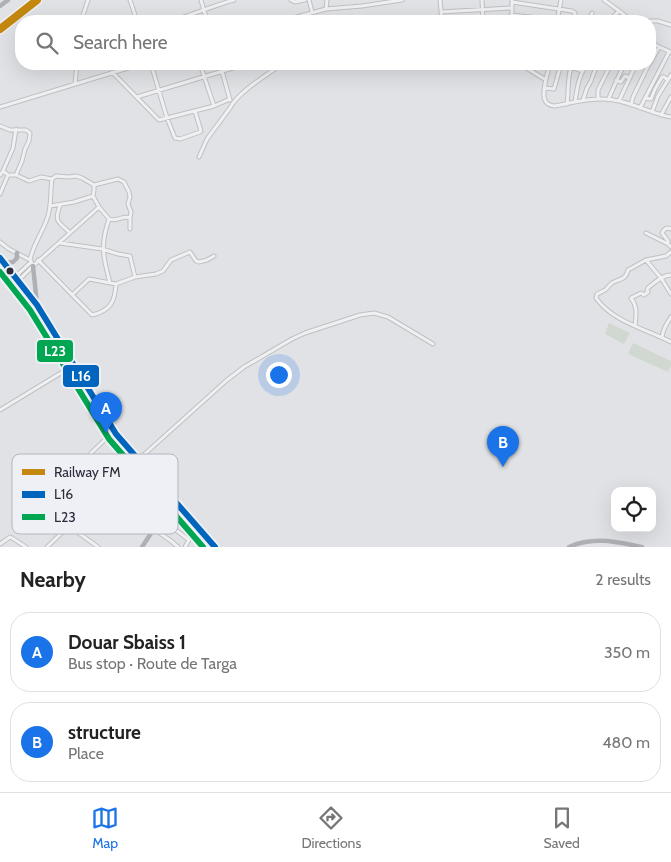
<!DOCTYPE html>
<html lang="en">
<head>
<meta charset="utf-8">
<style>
	:root { --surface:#fff; --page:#f6f6f6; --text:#222; --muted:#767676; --line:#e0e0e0; --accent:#1a73e8 }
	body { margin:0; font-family:Cabin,sans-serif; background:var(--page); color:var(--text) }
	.controls { position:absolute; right:15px; bottom:15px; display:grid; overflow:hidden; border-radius:10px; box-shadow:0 5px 20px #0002 }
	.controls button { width:45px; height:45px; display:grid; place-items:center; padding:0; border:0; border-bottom:1px solid var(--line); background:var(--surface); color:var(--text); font:25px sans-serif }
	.you { position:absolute; left:278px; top:374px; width:18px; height:18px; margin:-12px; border:4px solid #fff; border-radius:50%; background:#1a73e8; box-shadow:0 0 0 8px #1a73e833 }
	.badge { display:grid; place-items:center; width:32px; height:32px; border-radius:50%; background:var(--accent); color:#fff; font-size:16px; font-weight:700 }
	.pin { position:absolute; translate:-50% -41px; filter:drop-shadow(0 1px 2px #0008) }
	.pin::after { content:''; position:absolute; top:26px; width:18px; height:15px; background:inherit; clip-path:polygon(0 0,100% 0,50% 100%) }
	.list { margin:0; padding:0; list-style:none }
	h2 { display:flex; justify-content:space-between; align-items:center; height:65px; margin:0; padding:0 20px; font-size:21px }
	h2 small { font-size:16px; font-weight:400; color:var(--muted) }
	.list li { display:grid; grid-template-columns:32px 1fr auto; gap:15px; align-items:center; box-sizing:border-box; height:80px; margin:0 10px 10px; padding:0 10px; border:1px solid var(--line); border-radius:20px }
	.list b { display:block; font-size:19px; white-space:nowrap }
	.list p { margin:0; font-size:16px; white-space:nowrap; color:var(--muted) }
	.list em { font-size:16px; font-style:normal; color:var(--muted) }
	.icon { flex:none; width:28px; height:28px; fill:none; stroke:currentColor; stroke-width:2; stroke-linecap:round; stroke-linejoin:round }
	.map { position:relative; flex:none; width:671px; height:547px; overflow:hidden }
	.search { position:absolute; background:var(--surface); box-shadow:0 5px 20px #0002; left:15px; right:15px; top:15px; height:55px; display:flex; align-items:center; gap:12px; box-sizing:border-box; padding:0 18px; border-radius:20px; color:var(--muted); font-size:19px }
	.sheet { height:245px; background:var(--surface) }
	nav { display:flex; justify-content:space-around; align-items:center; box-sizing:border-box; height:70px; border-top:1px solid var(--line); background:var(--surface); font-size:14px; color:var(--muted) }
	nav a { display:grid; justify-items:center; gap:2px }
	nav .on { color:var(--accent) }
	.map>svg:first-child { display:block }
	.green { fill:#d0d8d1 }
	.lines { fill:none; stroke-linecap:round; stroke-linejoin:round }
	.street-casing { stroke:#bfc0c3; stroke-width:5 }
	.street { stroke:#f0f0f2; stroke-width:3 }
	.secondary { stroke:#aeb0b5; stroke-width:4.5 }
	.bus-1-casing { stroke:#eef0f5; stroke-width:10 }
	.bus-2-casing { stroke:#eef0f5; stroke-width:10 }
	.bus-1 { stroke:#0065bd; stroke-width:6 }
	.bus-2 { stroke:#00a651; stroke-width:6 }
	.rail-1-casing { stroke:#eef0f5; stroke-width:11 }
	.rail-1 { stroke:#c4880f; stroke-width:8 }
	.bus-dot { fill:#2a2e3c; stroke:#eef0f5; stroke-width:2 }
	.key { fill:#eef0f5; stroke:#b3b6be; stroke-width:1 }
	.key-label { font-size:14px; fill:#2a2e3c }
	.line-badge { stroke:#eef0f5; stroke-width:2 }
	.badge-label { font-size:14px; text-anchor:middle; font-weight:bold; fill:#fff }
</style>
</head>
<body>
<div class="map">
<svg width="671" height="547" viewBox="0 0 671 547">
	<rect width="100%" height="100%" fill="#e1e2e5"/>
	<!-- green -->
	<path class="green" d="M609,323L630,333L624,344L605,334Z
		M633,343L671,361V366L668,372L628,354Z"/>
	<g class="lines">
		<defs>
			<path id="street" d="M130,0L137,21
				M201,0L207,21
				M291,0L295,2L305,0
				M309,0L312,12
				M440,0L442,21
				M482,0L483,21
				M604,0L622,13L631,21
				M512,1V21
				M512,2L572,11L575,13L574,21
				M326,9L327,0
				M441,12L511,8
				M511,15L557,20
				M81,21L88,0
				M171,21C192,15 212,6 234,0
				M282,21L326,9L362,6L402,0
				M557,21L561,0
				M589,21L592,13
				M609,21L619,11
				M650,21H658L671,25
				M650,41L659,47L671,52
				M650,63L659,47
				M151,64L167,118L175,138L180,139L200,132L201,131L195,111
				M200,64L214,106
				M220,64L230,100
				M520,64L546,80
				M550,64C548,72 540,95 546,102C548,105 550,105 554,106C576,102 597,96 619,101C637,105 653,114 671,117
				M555,64L571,67L582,71
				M112,72L159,120L214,106L230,99
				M616,80L621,82L625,76L630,78
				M75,84L77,64
				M545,88L554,89L561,64
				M137,97L246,64
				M645,98L651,99L655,89L662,77H664L668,80
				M598,99V90L611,64
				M583,100L587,88L591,81L597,64
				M608,100L624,64
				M619,101L636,64
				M575,102C577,88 579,75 587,64
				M567,104C569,89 567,77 572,64
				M631,105L633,97L649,64
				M0,107L141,64
				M640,108L669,52
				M652,112L658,96L671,75
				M661,115L671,97
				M0,126L10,130H26L30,133L29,141L25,149L22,161L16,175
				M199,157L207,139L230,108C237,93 268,74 282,64
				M3,171L13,148L16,129
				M0,175L3,171L8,175L0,194
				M8,175H16L29,181L41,177L52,179C50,192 52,206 47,219C42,233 33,245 30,260
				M94,185L118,179L124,182L129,192L130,197L128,204L131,212L130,218
				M93,196L99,207L109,219C100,245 103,257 110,283
				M60,205C54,223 58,221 70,233
				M50,206L74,202L93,196L94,190V185L82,178L76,176L69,177L56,176L52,179
				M109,219C112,220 115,220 118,219C123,218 125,216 130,218V229
				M646,233L668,244L671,247
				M0,242L9,249L30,260L31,261L33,266L99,207
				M60,243L102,249L118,254L130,256L135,277
				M668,244V241L662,233C664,229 667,227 671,229
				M671,252L666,256L646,260L628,270C626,280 619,279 612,283C609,285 608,288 605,290C603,291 600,293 597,294L596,298C613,322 646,329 671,342
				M38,260L92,315C110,311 115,302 116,284
				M646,260L661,278L671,294
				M15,277L31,262
				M18,281L33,266
				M72,295L89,279L116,284L135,277L156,274L163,271L171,260L190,252L196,261L199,262L207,260L214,256
				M635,326C636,315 638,307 631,298L641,293L644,295L648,292L647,290L648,288C654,283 662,275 671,275
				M662,337C663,329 666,324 671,317
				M0,410L74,365
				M15,494L33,511L39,515L43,514L91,453L114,431
				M154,529L171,541L178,547
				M162,534L167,527L173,530H176L189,540L185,547
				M0,544L10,537L12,538L26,547
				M47,547L69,526
				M98,547L69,526L138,460L227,380L244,367L292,339L305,333L360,315L374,313L388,317L433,344"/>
		</defs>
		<!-- street casing -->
		<use href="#street" class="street-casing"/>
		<!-- street -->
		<use href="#street" class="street"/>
		<!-- secondary -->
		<path class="secondary" d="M0,6L8,0
			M0,258L37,305L116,434L215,547
			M4,263L13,262L17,258V253
			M33,266L37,304
			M142,547L173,500
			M569,547C594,536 617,542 642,547"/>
		<defs>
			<path id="bus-1" d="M0,258L37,305L116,434L215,547"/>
			<path id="bus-2" d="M0,272L30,310L109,439L203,547"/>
		</defs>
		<!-- bus-1 casing -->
		<use href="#bus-1" class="bus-1-casing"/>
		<!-- bus-2 casing -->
		<use href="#bus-2" class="bus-2-casing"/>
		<!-- bus-1 -->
		<use href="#bus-1" class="bus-1"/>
		<!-- bus-2 -->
		<use href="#bus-2" class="bus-2"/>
		<defs>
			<path id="rail-1" d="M0,29L37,0"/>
		</defs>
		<!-- rail-1 casing -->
		<use href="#rail-1" class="rail-1-casing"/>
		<!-- rail-1 -->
		<use href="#rail-1" class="rail-1"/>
	</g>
	<!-- markers -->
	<circle class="bus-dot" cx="10" cy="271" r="4.5"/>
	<!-- legend -->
	<rect x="12" y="454" width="166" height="80" rx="8" class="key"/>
	<rect x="22" y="469" width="23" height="6" fill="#c4880f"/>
	<rect x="22" y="491" width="23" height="7" fill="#0065bd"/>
	<rect x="22" y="514" width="23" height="6" fill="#00a651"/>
	<g class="key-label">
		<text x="54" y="477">Railway FM</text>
		<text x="54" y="499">L16</text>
		<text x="54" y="522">L23</text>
	</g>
	<g class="line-badge">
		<rect x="36" y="339" width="38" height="24" rx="5" fill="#00a651"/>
		<rect x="62" y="364" width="38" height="24" rx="5" fill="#0065bd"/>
	</g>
	<g class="badge-label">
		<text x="55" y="356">L23</text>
		<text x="81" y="381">L16</text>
	</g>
</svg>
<div class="controls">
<button><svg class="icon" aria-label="locate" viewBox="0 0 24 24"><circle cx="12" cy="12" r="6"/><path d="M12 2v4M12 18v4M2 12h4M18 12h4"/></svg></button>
</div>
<div class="you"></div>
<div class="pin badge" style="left:106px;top:433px">A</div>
<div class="pin badge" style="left:503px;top:467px">B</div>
<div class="search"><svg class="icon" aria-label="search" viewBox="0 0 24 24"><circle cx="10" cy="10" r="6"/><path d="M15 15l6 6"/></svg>Search here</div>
</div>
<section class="sheet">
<h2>Nearby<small>2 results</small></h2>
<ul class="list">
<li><span class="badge">A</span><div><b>Douar Sbaiss 1</b><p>Bus stop · Route de Targa</p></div><em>350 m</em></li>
<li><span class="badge">B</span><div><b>structure</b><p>Place</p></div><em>480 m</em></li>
</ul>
</section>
<nav>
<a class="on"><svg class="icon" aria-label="map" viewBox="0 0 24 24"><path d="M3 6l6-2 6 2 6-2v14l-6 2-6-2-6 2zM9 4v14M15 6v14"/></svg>Map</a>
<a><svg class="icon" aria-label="directions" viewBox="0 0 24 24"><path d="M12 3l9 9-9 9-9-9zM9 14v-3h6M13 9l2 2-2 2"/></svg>Directions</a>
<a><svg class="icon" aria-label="saved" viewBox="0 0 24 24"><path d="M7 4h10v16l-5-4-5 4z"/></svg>Saved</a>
</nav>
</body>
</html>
